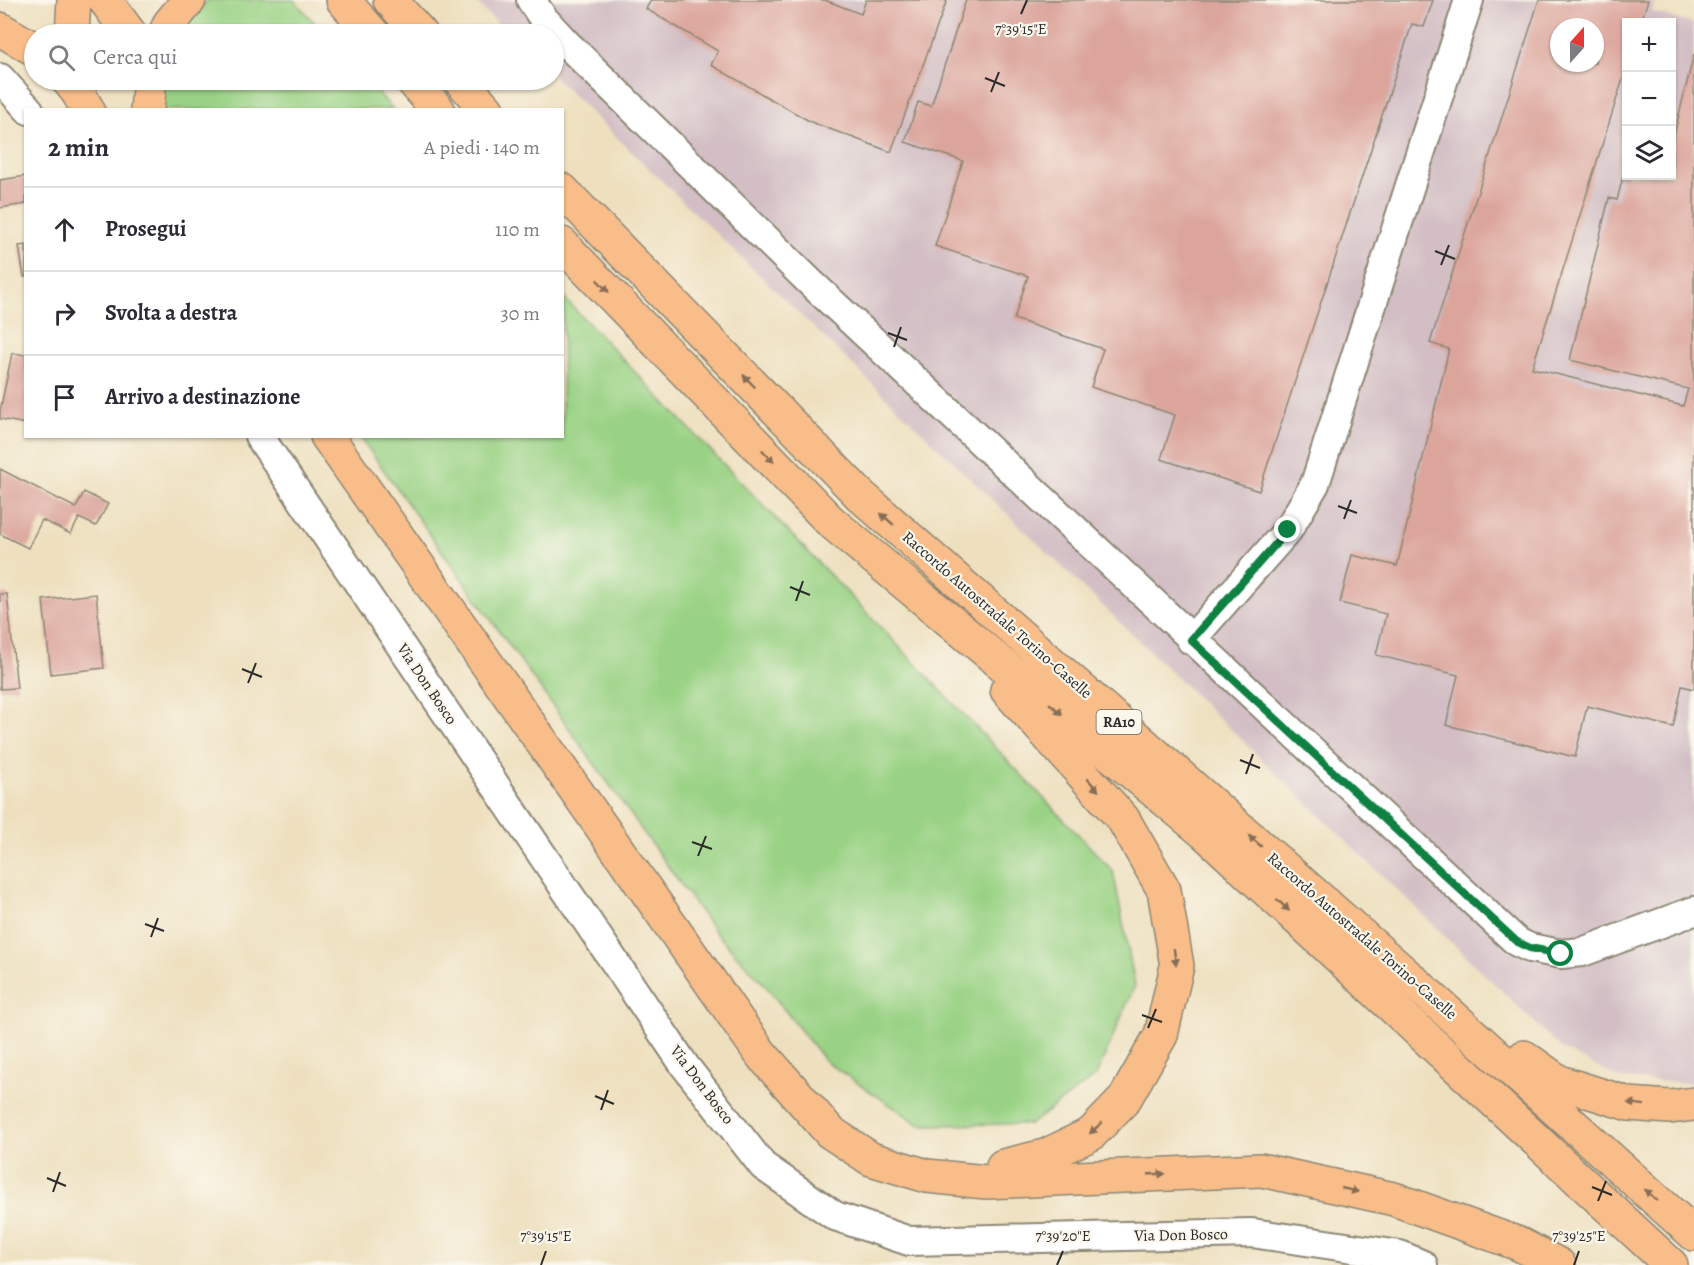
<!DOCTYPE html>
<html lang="it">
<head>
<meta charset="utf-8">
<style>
	:root { --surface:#fff; --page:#f7f7f7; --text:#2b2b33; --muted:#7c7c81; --line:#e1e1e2 }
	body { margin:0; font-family:Alegreya,serif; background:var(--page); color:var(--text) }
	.controls { position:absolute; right:18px; top:18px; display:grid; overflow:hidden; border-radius:0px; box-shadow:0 2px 4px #0004 }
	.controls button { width:54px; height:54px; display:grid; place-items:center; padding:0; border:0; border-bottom:2px solid var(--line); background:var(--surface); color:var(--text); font:30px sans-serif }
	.compass { position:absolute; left:1550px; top:18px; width:54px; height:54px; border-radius:50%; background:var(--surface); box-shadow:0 2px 4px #0004; rotate:21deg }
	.stop { position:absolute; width:18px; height:18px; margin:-14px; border:4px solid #0b8043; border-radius:50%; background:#fff }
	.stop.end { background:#0b8043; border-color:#fff; box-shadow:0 2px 6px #0008 }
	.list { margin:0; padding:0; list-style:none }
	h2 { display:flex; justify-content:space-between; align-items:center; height:78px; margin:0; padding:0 24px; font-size:26px }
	h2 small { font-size:20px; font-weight:400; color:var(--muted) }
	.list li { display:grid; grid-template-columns:39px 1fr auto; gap:18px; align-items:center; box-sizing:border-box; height:84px; padding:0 24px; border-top:2px solid var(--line) }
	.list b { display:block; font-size:22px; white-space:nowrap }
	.list em { font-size:20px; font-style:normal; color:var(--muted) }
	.icon { flex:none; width:33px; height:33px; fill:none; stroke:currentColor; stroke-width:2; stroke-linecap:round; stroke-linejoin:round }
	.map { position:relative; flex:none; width:1694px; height:1265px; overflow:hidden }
	.search { position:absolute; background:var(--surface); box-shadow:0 2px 4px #0004; left:24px; top:24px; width:540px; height:66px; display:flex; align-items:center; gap:15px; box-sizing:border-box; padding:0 21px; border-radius:33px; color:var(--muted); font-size:22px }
	.panel { position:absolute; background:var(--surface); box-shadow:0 2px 4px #0004; left:24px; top:108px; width:540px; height:330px; border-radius:0px }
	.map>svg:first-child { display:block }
	.industrial { fill:#d2bec4; fill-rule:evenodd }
	.green { fill:#99d284; stroke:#627e58; stroke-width:1.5 }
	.building { fill:#dba59c; fill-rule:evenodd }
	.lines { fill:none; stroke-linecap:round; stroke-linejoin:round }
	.street-casing { stroke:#8c8675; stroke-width:32 }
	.highway-casing { stroke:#8c8675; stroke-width:36 }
	.street { stroke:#fff; stroke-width:28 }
	.highway { stroke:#f8bd89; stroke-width:33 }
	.oneway { fill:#876d55 }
	.route { stroke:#0b8043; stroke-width:8 }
	.ticks { fill:none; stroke:#2b2b2b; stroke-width:2 }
	.labels { text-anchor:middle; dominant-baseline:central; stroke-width:4.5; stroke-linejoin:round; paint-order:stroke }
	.shield { fill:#fbf7ec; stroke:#696865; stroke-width:1.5 }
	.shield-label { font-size:15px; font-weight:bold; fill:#2b2b2b }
	.street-label { font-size:16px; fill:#2b2b2b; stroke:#fbf7ec }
	.ticks-label { font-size:15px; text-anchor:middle; fill:#2b2b2b; stroke:#fbf7ec; stroke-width:4.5; stroke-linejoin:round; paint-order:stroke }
</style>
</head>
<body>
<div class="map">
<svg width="1694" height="1265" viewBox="0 0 1694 1265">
	<rect width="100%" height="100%" fill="#fbf7ec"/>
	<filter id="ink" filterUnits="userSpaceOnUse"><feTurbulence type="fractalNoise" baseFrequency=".0167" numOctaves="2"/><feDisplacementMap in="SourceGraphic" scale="12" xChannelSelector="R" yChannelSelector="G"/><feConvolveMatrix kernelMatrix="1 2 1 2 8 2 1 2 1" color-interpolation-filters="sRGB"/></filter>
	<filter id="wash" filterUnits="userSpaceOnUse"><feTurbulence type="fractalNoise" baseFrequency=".008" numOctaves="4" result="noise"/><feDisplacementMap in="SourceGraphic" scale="24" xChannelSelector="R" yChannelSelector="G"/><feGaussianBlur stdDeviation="1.35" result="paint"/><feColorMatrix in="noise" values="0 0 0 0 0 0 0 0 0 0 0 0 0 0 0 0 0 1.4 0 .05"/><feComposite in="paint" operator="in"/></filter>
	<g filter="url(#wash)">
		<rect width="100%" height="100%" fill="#eee0bf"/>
		<!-- industrial -->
		<path class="industrial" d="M473,0H1655L1652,12L1694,24V1083L1621,1079L1562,1049L554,77V34H509ZM1626,22H1672V176H1626ZM1559,27H1595V63H1559Z"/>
		<!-- green -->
		<path class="green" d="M208,0H294L325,34H178L185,23Z
			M160,80H366L393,109L159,110Z
			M563,297L887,634L1113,871L1135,985L1096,1076L1030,1124L920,1125L825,1061L764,984L715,932L360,437L562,436Z"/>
		<g id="blocks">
			<!-- building -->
			<path class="building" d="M651,0H825L861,14L866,0H947L891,152L811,122L711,65L718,51L646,9Z
				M966,0H1433L1424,27L1412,24L1259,491L1161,459L1175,415L1091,387L1103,349L1014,319L1028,276L935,246L963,161L905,142L918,102L931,106Z
				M1539,0H1648L1641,22H1626V69L1532,368L1683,406L1688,389L1570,360L1609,198L1617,200L1626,165V176H1672V143L1694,54V689L1682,686L1673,727L1587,706L1575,757L1446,725L1458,675L1376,655L1386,614L1340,603L1352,555L1397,566L1449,349L1430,343ZM1559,27H1595V63H1559Z
				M26,176V204L0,208V180Z
				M26,245V277H24L19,246Z
				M12,353L26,355V424L0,419V411Z
				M0,469L76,508L84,492L108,504L96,526L79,518L71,534L42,520L28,548L0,534Z
				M0,594H7L17,688L0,689Z
				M96,594L104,668L51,674L43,600Z"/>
		</g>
	</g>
	<g filter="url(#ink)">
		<use href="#blocks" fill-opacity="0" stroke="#8c8675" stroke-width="1.5"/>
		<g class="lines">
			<defs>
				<path id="street" d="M531,0L543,18L565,42L811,283L1517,942L1530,948L1561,954L1582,952L1694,911
					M0,78L29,110
					M259,436L685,1066L763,1166L835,1216L909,1241L1252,1233L1400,1255L1423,1265
					M1191,640L1288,530L1315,484L1469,0"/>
				<path id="highway" d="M105,0L130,34
					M343,0L373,34
					M390,0L421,34
					M0,29L34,49
					M72,34L74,0
					M165,34L170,23L189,0
					M68,80L77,91L88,110
					M412,80L438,110
					M460,80L487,110
					M147,110L150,80
					M562,190L860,495L1411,979L1694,1234
					M562,244L830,521L1206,834L1671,1265
					M327,436L761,1054L830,1132L871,1159L927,1176L986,1182L1261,1170L1394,1199L1519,1244L1559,1265
					M1524,1057L1559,1082L1629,1104L1670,1107L1694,1104
					M1003,1166L1045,1156L1091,1134L1124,1100L1161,1035L1177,966L1164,890L1123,819L1007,690"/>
			</defs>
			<!-- street casing -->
			<use href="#street" class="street-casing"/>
			<!-- highway casing -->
			<use href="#highway" class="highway-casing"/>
			<!-- street -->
			<use href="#street" class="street"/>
			<!-- highway -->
			<use href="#highway" class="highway"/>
		</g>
		<!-- one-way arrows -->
		<defs><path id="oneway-solid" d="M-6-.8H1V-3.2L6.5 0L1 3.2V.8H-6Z" transform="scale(1.5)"/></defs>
		<g class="oneway">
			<use href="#oneway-solid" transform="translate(603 286) rotate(46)"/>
			<use href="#oneway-solid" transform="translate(749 381) rotate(-134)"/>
			<use href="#oneway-solid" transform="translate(768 456) rotate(46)"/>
			<use href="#oneway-solid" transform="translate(887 519) rotate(-139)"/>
			<use href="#oneway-solid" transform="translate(1056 709) rotate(40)"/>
			<use href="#oneway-solid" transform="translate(1093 785) rotate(48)"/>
			<use href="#oneway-solid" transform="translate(1255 841) rotate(-139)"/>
			<use href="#oneway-solid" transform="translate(1283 905) rotate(43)"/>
			<use href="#oneway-solid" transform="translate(1175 957) rotate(82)"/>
			<use href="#oneway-solid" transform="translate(1636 1104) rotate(-173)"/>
			<use href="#oneway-solid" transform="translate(1096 1128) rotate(138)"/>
			<use href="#oneway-solid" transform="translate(1157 1174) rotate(-2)"/>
			<use href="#oneway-solid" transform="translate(1350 1190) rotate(13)"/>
			<use href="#oneway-solid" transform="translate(1651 1195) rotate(-138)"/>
		</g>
	</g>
	<g class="lines" filter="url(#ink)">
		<!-- route -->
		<path class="route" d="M1288,530L1191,640L1517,942L1530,948L1561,954"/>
	</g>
	<!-- ticks -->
	<path class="ticks" d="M1021,14L1027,0M985,78L1005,86M991,92L999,72M1435,251L1455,259M1441,265L1449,245M888,333L907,340M894,347L901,327M1338,506L1357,513M1344,519L1351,500M790,587L810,595M796,601L803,581M242,669L262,677M248,683L256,663M1240,760L1260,768M1246,774L1253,754M692,842L712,849M698,856L706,836M145,924L164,931M151,937L158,918M1142,1015L1162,1022M1148,1028L1156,1009M595,1096L614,1104M601,1110L608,1090M47,1178L66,1186M1592,1187L1612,1195M53,1192L60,1172M1598,1201L1606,1181M541,1265L546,1251M1057,1265L1063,1251M1574,1265L1579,1251"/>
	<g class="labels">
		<!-- shield labels -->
		<rect class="shield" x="1096.5" y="710" width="45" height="24" rx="4.5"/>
		<g class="shield-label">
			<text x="1119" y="722">RA10</text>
		</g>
		<!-- street labels -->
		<g class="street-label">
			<text transform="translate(997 615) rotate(41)">Raccordo Autostradale Torino-Caselle</text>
			<text transform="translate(427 684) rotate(56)">Via Don Bosco</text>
			<text transform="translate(1362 936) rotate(41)">Raccordo Autostradale Torino-Caselle</text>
			<text transform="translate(702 1085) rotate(53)">Via Don Bosco</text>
			<text transform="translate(1181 1235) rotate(-1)">Via Don Bosco</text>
		</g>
	</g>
	<g class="ticks-label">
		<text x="1021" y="34">7°39'15"E</text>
		<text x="546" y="1241">7°39'15"E</text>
		<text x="1063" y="1241">7°39'20"E</text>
		<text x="1579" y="1241">7°39'25"E</text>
	</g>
</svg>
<div class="controls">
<button>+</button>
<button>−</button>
<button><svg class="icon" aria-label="layers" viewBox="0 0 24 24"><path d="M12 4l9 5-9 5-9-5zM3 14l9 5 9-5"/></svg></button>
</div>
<svg class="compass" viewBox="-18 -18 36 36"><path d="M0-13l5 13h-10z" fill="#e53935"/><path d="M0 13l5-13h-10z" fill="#7c7c81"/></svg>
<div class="stop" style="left:1561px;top:954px"></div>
<div class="stop end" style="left:1288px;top:530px"></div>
<div class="search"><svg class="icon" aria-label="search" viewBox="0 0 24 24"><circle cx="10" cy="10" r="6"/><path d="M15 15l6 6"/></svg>Cerca qui</div>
<section class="panel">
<h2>2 min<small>A piedi · 140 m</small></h2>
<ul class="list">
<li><svg class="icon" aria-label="ahead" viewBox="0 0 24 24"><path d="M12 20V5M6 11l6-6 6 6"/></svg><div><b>Prosegui</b></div><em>110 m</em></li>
<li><svg class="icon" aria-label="right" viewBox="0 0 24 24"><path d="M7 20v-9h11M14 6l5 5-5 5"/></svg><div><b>Svolta a destra</b></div><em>30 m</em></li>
<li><svg class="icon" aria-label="arrive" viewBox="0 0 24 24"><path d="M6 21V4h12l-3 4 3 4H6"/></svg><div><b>Arrivo a destinazione</b></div></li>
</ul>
</section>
</div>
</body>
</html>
